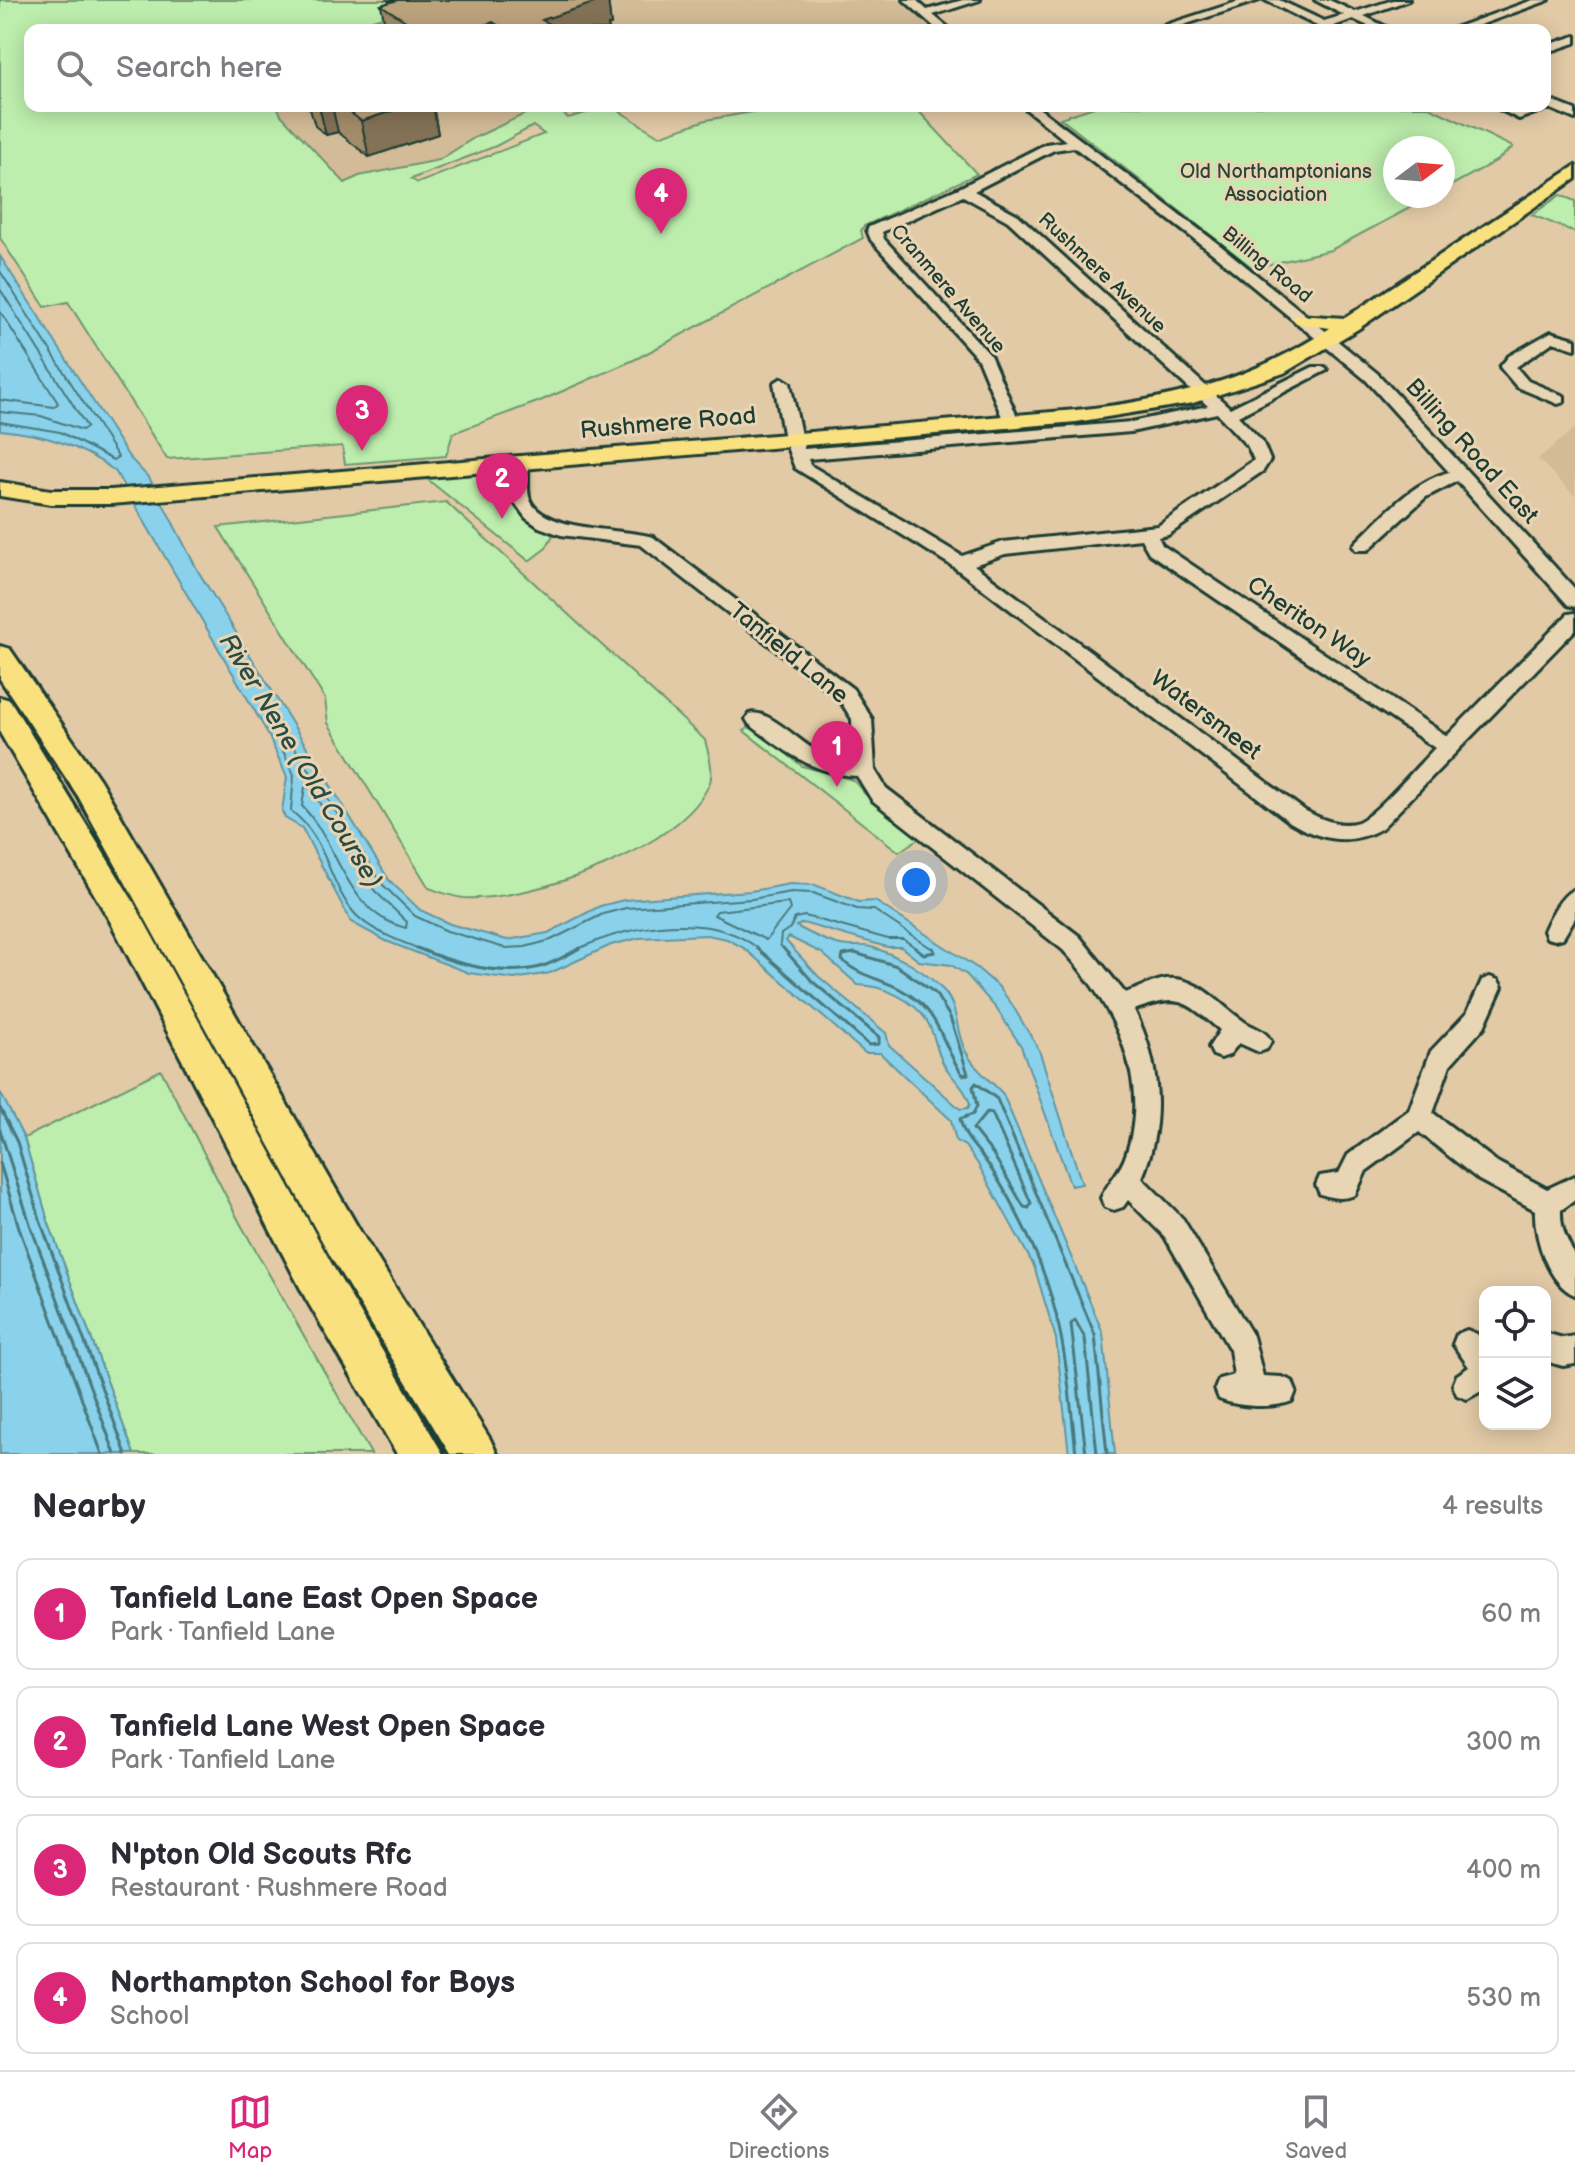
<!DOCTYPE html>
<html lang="en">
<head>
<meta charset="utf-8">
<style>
	:root { --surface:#fff; --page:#f2f2f3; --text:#2b2b33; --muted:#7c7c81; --line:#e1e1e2; --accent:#db2777 }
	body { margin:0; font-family:"Balsamiq Sans",sans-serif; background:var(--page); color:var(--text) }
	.controls { position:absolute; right:24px; bottom:24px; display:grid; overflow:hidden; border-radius:16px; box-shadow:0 4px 20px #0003 }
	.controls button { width:72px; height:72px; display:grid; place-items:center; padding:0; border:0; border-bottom:2px solid var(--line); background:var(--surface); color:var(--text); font:40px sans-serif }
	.compass { position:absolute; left:1383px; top:136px; width:72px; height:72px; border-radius:50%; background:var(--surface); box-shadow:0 4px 20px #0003; rotate:74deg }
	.you { position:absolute; left:916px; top:882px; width:28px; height:28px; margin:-20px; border:6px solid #fff; border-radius:50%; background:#1a73e8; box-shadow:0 0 0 12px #1a73e833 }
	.badge { display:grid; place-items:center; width:52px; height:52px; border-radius:50%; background:var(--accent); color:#fff; font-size:26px; font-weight:700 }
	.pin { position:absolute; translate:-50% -66px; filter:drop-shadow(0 2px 4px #0008) }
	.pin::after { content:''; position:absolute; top:42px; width:28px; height:24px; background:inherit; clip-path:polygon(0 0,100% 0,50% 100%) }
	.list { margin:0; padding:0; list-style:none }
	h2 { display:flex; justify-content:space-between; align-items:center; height:104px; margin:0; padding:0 32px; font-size:34px }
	h2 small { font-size:26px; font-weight:400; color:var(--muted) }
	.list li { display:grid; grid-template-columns:52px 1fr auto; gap:24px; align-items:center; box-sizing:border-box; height:112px; margin:0 16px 16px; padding:0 16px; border:2px solid var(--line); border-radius:16px }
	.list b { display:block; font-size:30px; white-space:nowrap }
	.list p { margin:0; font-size:26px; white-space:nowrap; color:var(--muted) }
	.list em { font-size:26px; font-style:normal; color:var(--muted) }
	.icon { flex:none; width:44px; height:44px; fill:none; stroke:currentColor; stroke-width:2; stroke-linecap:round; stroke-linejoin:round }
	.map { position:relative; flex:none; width:1575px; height:1454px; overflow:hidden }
	.search { position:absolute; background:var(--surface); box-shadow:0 4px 20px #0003; left:24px; right:24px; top:24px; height:88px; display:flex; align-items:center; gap:20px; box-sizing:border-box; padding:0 28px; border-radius:16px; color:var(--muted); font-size:30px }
	.sheet { height:616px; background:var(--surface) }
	nav { display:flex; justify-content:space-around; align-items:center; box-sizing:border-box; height:112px; border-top:2px solid var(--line); background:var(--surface); font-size:22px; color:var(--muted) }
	nav a { display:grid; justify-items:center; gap:4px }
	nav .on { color:var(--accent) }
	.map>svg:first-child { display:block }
	.built { fill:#d3bb97 }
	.green { fill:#bdeead; stroke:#6e9670; stroke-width:2; fill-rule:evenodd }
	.water { fill:#8ad2eb; stroke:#5f96a2; stroke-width:2; fill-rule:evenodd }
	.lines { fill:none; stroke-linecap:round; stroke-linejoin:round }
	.shore-far1 { stroke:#4a797d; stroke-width:2 }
	.shore { stroke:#4a797d; stroke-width:3 }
	.minor-casing { stroke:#1f3d34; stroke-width:6 }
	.major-casing { stroke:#1f3d34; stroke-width:6 }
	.highway-casing { stroke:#1f3d34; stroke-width:6 }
	.minor { fill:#e8d5b3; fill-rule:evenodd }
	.major { fill:#fae180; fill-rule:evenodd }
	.highway { fill:#fae180; fill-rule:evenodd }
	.wall { fill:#a38c6b; stroke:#1f3d34; stroke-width:2 }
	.shaded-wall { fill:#847257; stroke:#1f3d34; stroke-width:2 }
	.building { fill:#bda37c; stroke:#1f3d34; stroke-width:2 }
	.labels { text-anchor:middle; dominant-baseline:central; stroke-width:6; stroke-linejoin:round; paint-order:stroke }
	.far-park-label { font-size:20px; fill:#27463a; stroke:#e8d5b3 }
	.far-street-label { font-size:20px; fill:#1f3d34; stroke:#e8d5b3 }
	.street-label { font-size:24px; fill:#1f3d34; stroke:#e8d5b3 }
	.water-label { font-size:26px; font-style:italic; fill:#2a4c46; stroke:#e8d5b3 }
</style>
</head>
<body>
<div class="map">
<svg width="1575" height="1454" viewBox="0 0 1575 1454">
	<rect width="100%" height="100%" fill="#e2caa6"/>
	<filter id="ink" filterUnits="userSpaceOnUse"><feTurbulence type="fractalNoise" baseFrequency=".0125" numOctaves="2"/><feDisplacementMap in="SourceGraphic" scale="16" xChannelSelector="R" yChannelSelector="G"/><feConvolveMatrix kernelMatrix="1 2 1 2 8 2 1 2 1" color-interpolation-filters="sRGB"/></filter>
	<g filter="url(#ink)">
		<!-- built -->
		<path class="built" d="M0,0H900L934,30H30V106H542L474,138L439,160L359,176L329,192L61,273Z
			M1575,428V496L1538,459Z"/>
		<!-- green -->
		<path class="green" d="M0,0H426L414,8L338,30H30V106H277L281,115L345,183L359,176L439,160L474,138L542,106H575L561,112L568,118L611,106L659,136L706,120L758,111L755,106H914L977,174L864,226L861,231L863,238L636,359L540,401L453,433L446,456L345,464L342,446L167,459L68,302L45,307L0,238ZM533,126L544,134L418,183L411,179L496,146Z
			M1097,106H1427L1513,147L1496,161L1443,190V148H1395V196H1432L1331,250L1253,268L1060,118Z
			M1560,195L1575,201V232L1532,215Z
			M510,471C506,506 522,521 553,535L546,548L529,561L422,475Z
			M446,502L705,740C708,753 714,769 710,782C685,848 530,902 464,898C452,897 440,892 429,888L328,723L325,699L218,527Z
			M752,726L802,766L853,780L865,794L919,838L899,852L744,731Z
			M161,1070L240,1223L371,1454H134L48,1221L24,1138Z"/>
		<!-- water -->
		<path class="water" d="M0,256L129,457L150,479L198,571L389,880L420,910L450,924L507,940L548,933L600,906L624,900L751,891L790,884L815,885L859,902L875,901L977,968L998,986L1011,1003L1039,1050L1082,1184L1071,1186L1021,1046L996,1008L967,975L951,965L919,961L901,947H887L803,923L796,926C809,933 826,942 841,945C851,948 861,944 871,947C897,955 926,971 944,991C959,1009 955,1028 964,1048C973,1068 989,1079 1003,1094L1103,1333L1115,1454H1069L1056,1339L1034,1266L978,1164L965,1146L956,1141L951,1120L880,1053H865L744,948L727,939L707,935L639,938L611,945L550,973L514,979L469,973L386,941L351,922L302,828L285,818L282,811L287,777L267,732L115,471C80,445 43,434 0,430ZM789,937L822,953L858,985C882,985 914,1000 927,1021C936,1036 936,1054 946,1068C955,1081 965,1088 970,1104L968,1108L960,1109L889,1045L886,1033L818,976L786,941Z
			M0,1092L24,1138L48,1221L134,1454H0Z"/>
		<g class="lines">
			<!-- shore-far1 -->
			<path class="shore-far1" d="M0,271L118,457L113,460L60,432L0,422
				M0,289L87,427L82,430L41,416L0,412
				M0,311L58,403L54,407L0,400
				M305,787L310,788L374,890L407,922L406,928C345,913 341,847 302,806Z
				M788,903L790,909L766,940L714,915L717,911Z
				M422,950C400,941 373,932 356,915C327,883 328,838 291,811L294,775L268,717L271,711L383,885L415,916L447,931L505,948L525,947L551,940L603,914L626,908L752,899L791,892L813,893L857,909L874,910L934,950
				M576,950C628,925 712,909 760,950
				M785,950L780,945L781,934L790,928L795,918L805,916L888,939H903L919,950"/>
			<!-- shore -->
			<path class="shore" d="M417,948C453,963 501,977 540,967C554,963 567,955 580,948
				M757,948L869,1045L879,1044V1037L813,982L783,948
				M916,948L924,954L935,952L933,948
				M855,953L897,966L935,993L950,1017L968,1074L963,1075C945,1052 941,1020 918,1001C892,979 863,980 842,960L843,955Z
				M0,1108L17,1142L41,1223L126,1454
				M987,1112L992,1113L1031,1203L1029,1208L1024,1207L993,1154L973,1129Z
				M0,1130L31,1227L115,1454
				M0,1163L20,1231L102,1454
				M1076,1454C1068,1375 1063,1307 1027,1234C1015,1209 1001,1182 985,1160C974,1145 964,1138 960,1119L973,1114L977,1106L973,1087L976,1083L997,1099L1095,1335L1107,1454
				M1086,1454L1071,1324L1075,1320L1085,1338L1097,1454"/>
			<defs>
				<path id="minor" d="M904,0H916L927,10L963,0H980L933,15L951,30H938Z
					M1243,0H1260L1168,30H1150Z
					M1265,0H1279L1324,21L1344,15L1315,0H1329L1355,12L1393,0H1409L1364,16L1392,30H1377L1353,19L1334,26L1340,30H1325Z
					M1533,0H1549L1466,30H1449Z
					M1575,36V43L1545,53V46Z
					M1545,98L1575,110V119L1549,108L1519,119L1493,106H1509L1519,111L1545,106Z
					M1022,106H1036L1221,246L1378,374L1575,589V607L1568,605L1457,481L1426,497L1368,550H1356L1353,546L1356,542C1384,515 1411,483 1449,472L1366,380L1211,252L1074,147L1054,150L974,191L1018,215L1230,408L1313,367H1325L1327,370L1238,416L1262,441L1270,460L1263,471L1168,535L1158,537L1162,545L1447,736L1568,614L1575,613V630L1382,828C1350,847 1320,840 1290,822L954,567L795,468L784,439L774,383L782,378L790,383L804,449L1131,422L1208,406L1008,221L963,196L882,232L884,239L990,355L1019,421L1017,424H1005L978,359L871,240L867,230L869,227L959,188L1046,144L1066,141ZM1217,413L1248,447L1254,460L1158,526L1003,542L962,556L810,465L808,459L1131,432ZM1141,539L1149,553L1435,748C1418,765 1377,814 1358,822C1340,828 1320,819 1304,810L974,565L1005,554Z
					M1551,332L1575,339V349L1553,342L1516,367L1528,381L1564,396V402L1558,404L1517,387L1500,367L1509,356Z
					M520,457L528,462C529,473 526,490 530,500C544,532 622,528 653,537L853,689L872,719L875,770L886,788L1079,936L1125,993C1138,989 1153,981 1166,979C1196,975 1220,1005 1242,1020C1252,1028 1265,1029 1271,1041L1267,1049L1259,1052L1239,1043L1229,1055L1221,1058L1213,1055L1209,1047L1220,1030C1183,999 1180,994 1134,1010C1161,1064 1165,1123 1142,1178L1183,1219L1253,1336L1263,1376L1282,1377L1292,1381L1296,1391L1292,1401C1273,1409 1238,1407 1219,1399L1215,1389L1219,1379L1234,1375L1230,1350L1165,1237L1128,1200L1123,1207L1114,1210L1105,1207L1101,1198C1108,1182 1121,1171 1126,1155C1152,1079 1113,1004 1063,950L872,800L857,776C813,774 783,750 749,724L746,719L749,714C767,708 798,741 815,750C827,757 839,759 853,760L852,719L839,699L641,545L561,535L539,527L526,518L512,499V462Z
					M1575,889V918L1563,938L1555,940L1547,938L1544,931C1550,917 1561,894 1575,889Z
					M1490,977L1498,980L1502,987L1484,1027L1450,1065L1433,1113L1497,1162L1547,1189L1575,1176V1200L1561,1210C1560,1237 1572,1242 1575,1261C1575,1272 1575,1285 1575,1295C1548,1284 1534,1237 1535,1210L1479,1180L1419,1132L1366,1171L1355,1195C1343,1200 1332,1198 1320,1194L1316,1185L1320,1176L1339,1173L1348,1155L1409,1110L1431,1051L1467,1013L1482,980Z
					M1467,1330L1477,1334L1485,1343V1389L1467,1399L1457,1395L1453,1385L1457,1375L1469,1367L1453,1344L1457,1334Z
					M1545,1333L1563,1338L1575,1336V1364L1563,1366L1545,1361Z"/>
				<path id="major" d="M1575,166V179L1358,329L1284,373L1193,403L1076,422L111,504H51L0,496V482L51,490H111L1076,410C1168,400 1252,381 1330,328L1296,323L1293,319L1296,315L1345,318Z"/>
				<path id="highway" d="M0,646L10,649L100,780L360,1231L490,1439L497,1454H450L332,1259L78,796L0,679Z
					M0,697L10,700L133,901L335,1270L443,1454H397L306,1299L110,921L0,733Z"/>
			</defs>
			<!-- minor casing -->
			<use href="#minor" class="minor-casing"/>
			<!-- major casing -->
			<use href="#major" class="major-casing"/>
			<!-- highway casing -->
			<use href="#highway" class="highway-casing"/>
			<!-- minor -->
			<use href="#minor" class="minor"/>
			<!-- major -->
			<use href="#major" class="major"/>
			<!-- highway -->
			<use href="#highway" class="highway"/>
		</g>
		<!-- wall -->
		<path class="wall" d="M387,0H608L611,25H608L609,30H386L381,5L390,2Z
			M306,106H433L438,134L369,157L338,132L326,135L315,126L310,109Z"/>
		<!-- shaded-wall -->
		<path class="shaded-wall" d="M598,0H608L611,25H608L609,30H543L542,20Z
			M493,22L494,30H467Z
			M319,106H332L338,132L326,135Z
			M407,106H433L438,134L369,157L361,121Z"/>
		<!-- building -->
		<path class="building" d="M398,0H603L542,20L560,30H506L493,22L467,30H404L415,27L381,5Z
			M342,106H408L361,121Z"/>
	</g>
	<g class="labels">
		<!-- far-park labels -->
		<g class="far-park-label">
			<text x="1276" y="172">Old Northamptonians<tspan x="1276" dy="23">Association</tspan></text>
		</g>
		<!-- far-street labels -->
		<g class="far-street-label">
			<text transform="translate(1267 265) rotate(39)">Billing Road</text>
			<text transform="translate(1102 273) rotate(43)">Rushmere Avenue</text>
			<text transform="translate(948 289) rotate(49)">Cranmere Avenue</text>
		</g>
		<!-- street labels -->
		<g class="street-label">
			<text transform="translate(668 423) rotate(-5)">Rushmere Road</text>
			<text transform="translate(1472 451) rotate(48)">Billing Road East</text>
			<text transform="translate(1309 622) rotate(34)">Cheriton Way</text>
			<text transform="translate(789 653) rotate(39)">Tanfield Lane</text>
			<text transform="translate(1206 715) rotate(37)">Watersmeet</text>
		</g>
		<!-- water labels -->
		<g class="water-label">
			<text transform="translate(300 761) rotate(59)">River Nene (Old Course)</text>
		</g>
	</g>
</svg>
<div class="controls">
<button><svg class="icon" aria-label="locate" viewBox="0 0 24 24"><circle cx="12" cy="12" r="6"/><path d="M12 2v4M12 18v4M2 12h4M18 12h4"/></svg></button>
<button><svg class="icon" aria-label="layers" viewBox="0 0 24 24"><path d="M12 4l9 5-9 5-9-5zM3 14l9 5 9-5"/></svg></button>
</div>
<svg class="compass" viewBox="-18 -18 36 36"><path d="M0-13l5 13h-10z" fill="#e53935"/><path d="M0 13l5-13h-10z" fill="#7c7c81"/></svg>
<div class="you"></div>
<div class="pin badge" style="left:837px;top:787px">1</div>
<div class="pin badge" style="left:502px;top:519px">2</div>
<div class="pin badge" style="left:362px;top:451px">3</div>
<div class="pin badge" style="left:661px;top:234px">4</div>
<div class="search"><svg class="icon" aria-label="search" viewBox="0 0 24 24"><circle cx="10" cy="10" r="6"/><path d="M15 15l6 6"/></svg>Search here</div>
</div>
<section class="sheet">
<h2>Nearby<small>4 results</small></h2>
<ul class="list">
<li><span class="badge">1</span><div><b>Tanfield Lane East Open Space</b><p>Park · Tanfield Lane</p></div><em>60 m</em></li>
<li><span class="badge">2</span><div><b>Tanfield Lane West Open Space</b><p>Park · Tanfield Lane</p></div><em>300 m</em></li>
<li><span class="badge">3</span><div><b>N'pton Old Scouts Rfc</b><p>Restaurant · Rushmere Road</p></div><em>400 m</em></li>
<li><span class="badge">4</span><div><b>Northampton School for Boys</b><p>School</p></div><em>530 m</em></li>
</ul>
</section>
<nav>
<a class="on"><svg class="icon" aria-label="map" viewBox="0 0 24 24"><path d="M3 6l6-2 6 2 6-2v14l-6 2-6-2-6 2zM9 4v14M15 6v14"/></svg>Map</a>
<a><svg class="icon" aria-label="directions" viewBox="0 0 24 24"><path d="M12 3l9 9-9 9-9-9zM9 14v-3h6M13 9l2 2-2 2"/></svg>Directions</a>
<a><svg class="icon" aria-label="saved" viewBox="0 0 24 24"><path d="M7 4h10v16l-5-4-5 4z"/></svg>Saved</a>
</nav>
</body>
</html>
